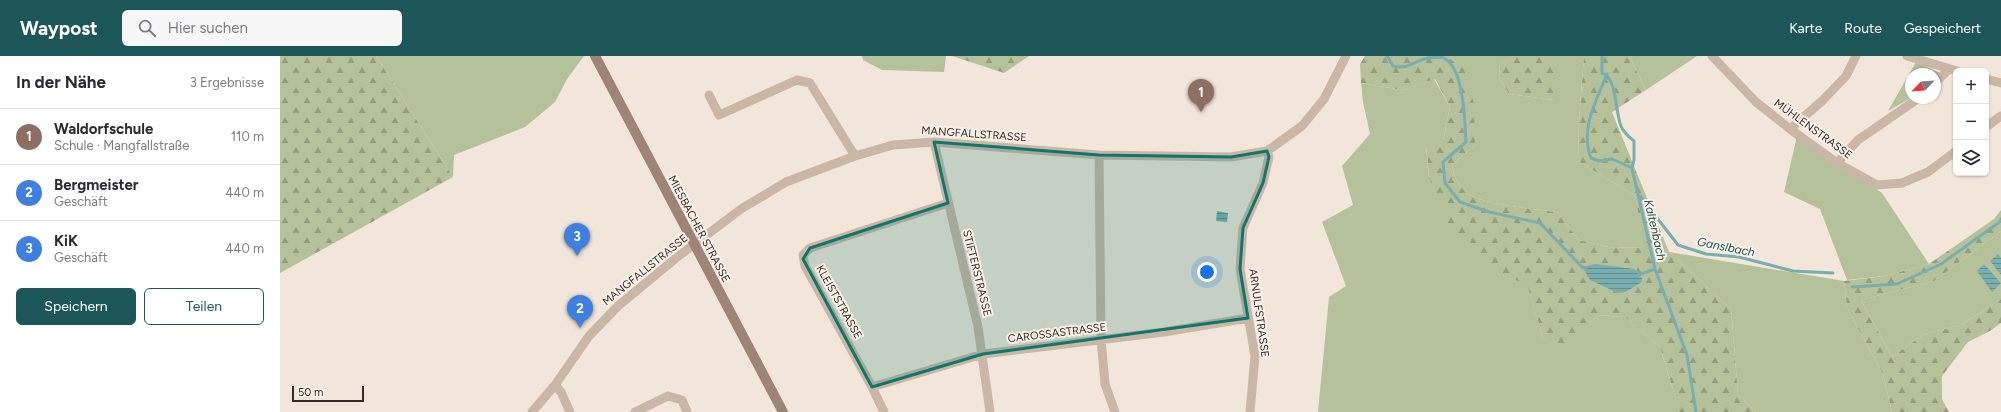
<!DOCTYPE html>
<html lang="de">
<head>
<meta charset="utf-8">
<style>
	:root { --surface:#fff; --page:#f7f7f7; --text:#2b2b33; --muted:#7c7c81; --line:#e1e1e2; --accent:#1c5658 }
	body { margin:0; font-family:Figtree,sans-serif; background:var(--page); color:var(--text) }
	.controls { position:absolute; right:12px; top:12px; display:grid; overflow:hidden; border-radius:6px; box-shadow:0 1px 3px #0004 }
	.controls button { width:36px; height:36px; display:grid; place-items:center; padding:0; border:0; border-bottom:1px solid var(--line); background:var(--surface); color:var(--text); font:20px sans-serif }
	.compass { position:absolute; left:1625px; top:12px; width:36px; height:36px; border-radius:50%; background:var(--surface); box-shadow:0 1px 3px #0004; rotate:245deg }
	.scale { position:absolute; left:12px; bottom:10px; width:72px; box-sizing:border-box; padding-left:4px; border:2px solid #362b27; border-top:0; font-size:11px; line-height:14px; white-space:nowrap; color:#362b27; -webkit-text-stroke:3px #faf0e7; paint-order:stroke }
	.you { position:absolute; left:927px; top:216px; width:14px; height:14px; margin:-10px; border:3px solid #fff; border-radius:50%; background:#1a73e8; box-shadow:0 0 0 6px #1a73e833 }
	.badge { display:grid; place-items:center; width:26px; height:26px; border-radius:50%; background:var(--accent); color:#fff; font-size:13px; font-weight:700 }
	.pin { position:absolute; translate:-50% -33px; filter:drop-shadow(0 1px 2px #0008) }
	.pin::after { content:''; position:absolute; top:21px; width:14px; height:12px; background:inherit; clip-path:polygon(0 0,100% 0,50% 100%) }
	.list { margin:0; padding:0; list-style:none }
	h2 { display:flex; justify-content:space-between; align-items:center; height:52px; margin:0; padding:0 16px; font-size:17px }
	h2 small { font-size:13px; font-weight:400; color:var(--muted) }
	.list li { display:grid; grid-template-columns:26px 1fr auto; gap:12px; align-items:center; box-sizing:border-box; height:56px; padding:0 16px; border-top:1px solid var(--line) }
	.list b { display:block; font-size:15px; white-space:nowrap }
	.list p { margin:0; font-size:13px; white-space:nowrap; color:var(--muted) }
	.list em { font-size:13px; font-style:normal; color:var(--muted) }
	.actions { display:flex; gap:8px; padding:12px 16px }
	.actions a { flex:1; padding:9px 0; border:1px solid var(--accent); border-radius:6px; text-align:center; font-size:14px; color:var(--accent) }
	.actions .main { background:var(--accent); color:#fff }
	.icon { flex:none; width:22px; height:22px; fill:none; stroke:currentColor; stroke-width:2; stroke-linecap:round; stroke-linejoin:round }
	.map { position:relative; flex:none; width:1721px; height:356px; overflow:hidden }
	header { display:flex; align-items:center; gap:24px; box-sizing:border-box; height:56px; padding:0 20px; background:var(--accent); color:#fff }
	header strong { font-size:19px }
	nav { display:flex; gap:22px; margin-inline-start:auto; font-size:14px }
	.search { width:280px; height:36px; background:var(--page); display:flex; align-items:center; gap:10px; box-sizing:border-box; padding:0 14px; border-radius:6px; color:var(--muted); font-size:15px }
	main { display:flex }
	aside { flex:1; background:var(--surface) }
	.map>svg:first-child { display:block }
	.green { fill:#b5c19a }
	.forest { fill:url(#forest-firs); fill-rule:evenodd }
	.water { fill:url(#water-rules) }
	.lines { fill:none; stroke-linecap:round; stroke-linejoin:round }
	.stream { stroke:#79aeaf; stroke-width:3 }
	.street { stroke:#cab6a6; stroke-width:9 }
	.secondary { stroke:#9e8477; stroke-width:10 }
	.marked { fill:#0f766e; fill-opacity:0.2; stroke:#0f766e; stroke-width:3; stroke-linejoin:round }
	.labels { text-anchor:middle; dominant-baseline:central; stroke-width:4; stroke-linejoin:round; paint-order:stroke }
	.street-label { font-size:11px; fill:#362b27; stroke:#faf0e7 }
	.water-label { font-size:12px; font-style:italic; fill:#1c5658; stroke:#faf0e7 }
</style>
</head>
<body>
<header>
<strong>Waypost</strong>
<div class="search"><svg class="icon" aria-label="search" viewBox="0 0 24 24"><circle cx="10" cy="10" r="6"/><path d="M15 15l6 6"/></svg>Hier suchen</div>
<nav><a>Karte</a><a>Route</a><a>Gespeichert</a></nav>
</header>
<main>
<aside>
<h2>In der Nähe<small>3 Ergebnisse</small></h2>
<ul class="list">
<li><span class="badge" style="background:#8d6e63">1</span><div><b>Waldorfschule</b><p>Schule · Mangfallstraße</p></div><em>110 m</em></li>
<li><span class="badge" style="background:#3f7fe0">2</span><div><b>Bergmeister</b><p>Geschäft</p></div><em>440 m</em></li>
<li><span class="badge" style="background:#3f7fe0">3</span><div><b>KiK</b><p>Geschäft</p></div><em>440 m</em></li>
</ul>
<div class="actions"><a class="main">Speichern</a><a>Teilen</a></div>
</aside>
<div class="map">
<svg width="1721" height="356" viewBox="0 0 1721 356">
	<defs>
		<pattern id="forest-firs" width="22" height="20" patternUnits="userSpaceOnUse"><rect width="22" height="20" fill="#b5c19a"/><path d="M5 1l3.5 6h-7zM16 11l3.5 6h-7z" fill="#949d7e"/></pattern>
		<pattern id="water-rules" width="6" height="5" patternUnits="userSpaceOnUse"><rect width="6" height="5" fill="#79aeaf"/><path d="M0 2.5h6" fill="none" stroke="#648e8e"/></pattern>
	</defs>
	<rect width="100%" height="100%" fill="#f2e6da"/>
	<!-- green -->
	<path class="green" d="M96,0H304L287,23L275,46L245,71L174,99L173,121Z
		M582,0H666L664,16L602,14L583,4Z
		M1166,0H1235V2L1220,8L1219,22L1229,38L1274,44V0H1304L1299,64L1298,105L1355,140L1366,192L1328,191L1299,184L1277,156C1257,153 1203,149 1189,138C1178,130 1174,121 1172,109L1195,89Z
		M1349,0H1417L1366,34Z
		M1636,6L1660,17L1655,21V18H1631V42L1608,55Z
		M1154,23L1170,51L1163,85L1146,91L1149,121L1219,218L1247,227L1263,282L1284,292L1318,259L1345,261L1380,291L1396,343V356H1038L1049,241L1066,230L1042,166L1073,149L1062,110L1090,78L1083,46L1081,27L1122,34Z
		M1517,80L1602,137L1649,208L1605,220L1567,224L1540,153L1504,136Z
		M1721,175V243L1681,269L1644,278L1612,301L1581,244L1654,225Z
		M1389,196L1564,225L1567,252L1603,318L1612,356H1476L1458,338L1451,253Z"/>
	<!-- forest -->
	<path class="forest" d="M0,0H96L173,121L0,217Z
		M672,0H749L724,17Z
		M1085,0H1166L1184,13L1194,48L1195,89L1172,109C1174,121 1178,130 1189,138C1203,149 1257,153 1277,156L1299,184L1328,191L1365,192L1355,140L1298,105L1299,64L1304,0H1349L1366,34L1332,56L1389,196L1451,253L1458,338L1476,356H1396V343L1380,291L1345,261L1318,259L1284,293L1263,282L1247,228L1219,218L1167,166L1149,121L1146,90L1163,85L1170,51L1155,23L1122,34L1081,27L1080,8ZM1335,211L1355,213L1362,222V226L1346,236Z
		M1235,0H1274V44L1229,38L1219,22L1220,8L1235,2Z
		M1721,154V175L1654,225L1581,244L1612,301L1644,278L1681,269L1721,243V267L1710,275L1688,286L1662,320V343L1669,356H1612L1603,318L1567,252L1564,225L1605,220L1649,208L1714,163Z"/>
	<!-- water -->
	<path class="water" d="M937,155L948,157L947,166L936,165Z
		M1718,198L1721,202V219L1710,205Z
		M1315,208L1355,213L1362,222V226L1346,236L1338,237L1310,224L1302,211Z
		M1704,208L1721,227L1712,236L1697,215Z"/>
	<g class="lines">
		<!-- stream -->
		<path class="stream" d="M1107,0L1113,10C1128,14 1134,5 1148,2C1152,2 1157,1 1161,1C1184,6 1185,67 1186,86L1163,106L1165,127L1180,146L1209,156L1260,167L1302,211L1306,212
			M1322,0V17C1339,23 1334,61 1343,74C1346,78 1350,82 1354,85V104L1352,112L1375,213L1407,299L1416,356
			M1327,18C1316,45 1300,73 1311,102L1319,105L1332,103L1352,112
			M1360,140L1398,189L1426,198L1459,201L1513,215L1553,217
			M1358,219L1375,213
			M1572,231L1617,228L1661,208L1721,165"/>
		<!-- street -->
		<path class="street" d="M1432,0L1476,46L1510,73L1557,107L1597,129L1622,127L1648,116L1676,95
			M1627,0L1677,15
			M1706,23L1721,27
			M1655,27L1669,13
			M429,39L439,59L517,24L530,27L575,100
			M1706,71L1721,60
			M1510,73L1542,45L1566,20L1576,0
			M654,86L698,271L710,356
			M819,99L821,283L825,328L835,356
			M1557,107L1578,84L1639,42
			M275,329L281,336L290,356
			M592,331L703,298L884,276L968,262
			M252,356L275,329L309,280L338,250L396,202L461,153L506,126L575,100L613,89L654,86L819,99L951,101L987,95L1022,70L1044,43L1066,0
			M355,356L388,340L402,344L407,356
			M604,356L592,331L525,210L523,199L530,192L668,147
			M970,356L975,300L960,213L963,172L983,127L989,101L987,95"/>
		<!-- secondary -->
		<path class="secondary" d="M315,0L503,356"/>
	</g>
	<!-- marked area -->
	<path class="marked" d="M654,86L819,99L951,101L987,95L989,101L983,127L963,172L960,213L968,262L703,298L592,331L523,203L530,192L668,147Z"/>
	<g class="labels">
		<!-- street labels -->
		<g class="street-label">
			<text transform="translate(1533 73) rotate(36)">MÜHLENSTRASSE</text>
			<text transform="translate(694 78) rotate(4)">MANGFALLSTRASSE</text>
			<text transform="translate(419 173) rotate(62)">MIESBACHER STRASSE</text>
			<text transform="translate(365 214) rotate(-39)">MANGFALLSTRASSE</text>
			<text transform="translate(697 217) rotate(76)">STIFTERSTRASSE</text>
			<text transform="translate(559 246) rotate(61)">KLEISTSTRASSE</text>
			<text transform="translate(979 257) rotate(82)">ARNULFSTRASSE</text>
			<text transform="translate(777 277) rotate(-7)">CAROSSASTRASSE</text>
		</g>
		<!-- water labels -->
		<g class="water-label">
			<text transform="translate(1375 174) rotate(77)">Kaltenbach</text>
			<text transform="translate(1446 191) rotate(11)">Ganslbach</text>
		</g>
	</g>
</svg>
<div class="controls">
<button>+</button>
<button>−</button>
<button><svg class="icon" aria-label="layers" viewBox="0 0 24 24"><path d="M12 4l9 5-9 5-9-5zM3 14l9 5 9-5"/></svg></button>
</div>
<svg class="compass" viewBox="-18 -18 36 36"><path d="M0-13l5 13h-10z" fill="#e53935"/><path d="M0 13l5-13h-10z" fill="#7c7c81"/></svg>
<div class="scale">50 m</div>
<div class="you"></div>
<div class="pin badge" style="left:921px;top:56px;background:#8d6e63">1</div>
<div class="pin badge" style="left:300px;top:272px;background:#3f7fe0">2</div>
<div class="pin badge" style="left:297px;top:200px;background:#3f7fe0">3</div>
</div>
</main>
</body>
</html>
